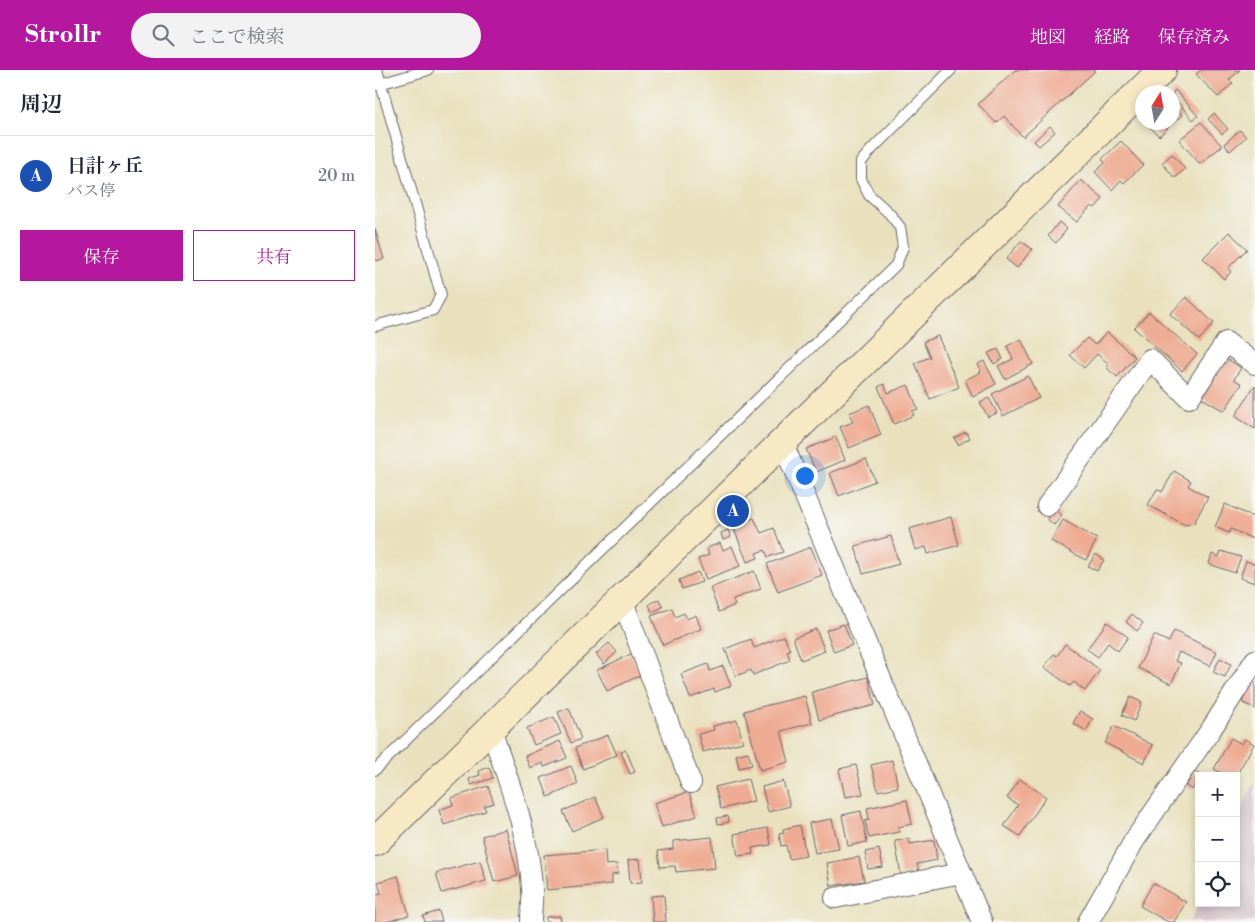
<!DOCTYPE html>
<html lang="ja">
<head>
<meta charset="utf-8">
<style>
	:root { --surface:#fff; --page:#f2f2f3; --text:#1f2937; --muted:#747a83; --line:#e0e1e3; --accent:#b5179e }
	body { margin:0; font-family:"Libre Bodoni","Noto Serif JP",serif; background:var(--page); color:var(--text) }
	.controls { position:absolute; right:15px; bottom:15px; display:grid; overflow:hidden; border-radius:0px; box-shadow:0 2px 8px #0003 }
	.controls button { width:45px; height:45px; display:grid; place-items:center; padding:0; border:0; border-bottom:1px solid var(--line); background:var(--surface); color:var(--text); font:25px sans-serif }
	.compass { position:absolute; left:760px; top:15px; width:45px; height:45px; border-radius:50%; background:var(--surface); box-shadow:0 2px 8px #0003; rotate:11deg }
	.you { position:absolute; left:429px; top:405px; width:18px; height:18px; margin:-12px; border:4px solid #fff; border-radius:50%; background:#1a73e8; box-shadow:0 0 0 8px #1a73e833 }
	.badge { display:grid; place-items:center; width:32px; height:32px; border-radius:50%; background:var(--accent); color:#fff; font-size:16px; font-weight:700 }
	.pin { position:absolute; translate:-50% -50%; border:2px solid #fff; box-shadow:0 1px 5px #0006 }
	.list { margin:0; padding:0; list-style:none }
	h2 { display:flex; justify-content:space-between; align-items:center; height:65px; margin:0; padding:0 20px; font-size:21px }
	h2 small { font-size:16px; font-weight:400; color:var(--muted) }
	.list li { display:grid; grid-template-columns:32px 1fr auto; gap:15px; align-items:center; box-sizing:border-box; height:80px; padding:0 20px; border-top:1px solid var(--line) }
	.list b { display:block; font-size:19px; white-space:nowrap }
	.list p { margin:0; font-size:16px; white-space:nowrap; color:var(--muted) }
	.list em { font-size:16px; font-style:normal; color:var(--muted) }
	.actions { display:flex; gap:10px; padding:15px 20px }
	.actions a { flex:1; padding:11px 0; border:1px solid var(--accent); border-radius:0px; text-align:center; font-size:18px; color:var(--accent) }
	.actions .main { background:var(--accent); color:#fff }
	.icon { flex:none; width:28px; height:28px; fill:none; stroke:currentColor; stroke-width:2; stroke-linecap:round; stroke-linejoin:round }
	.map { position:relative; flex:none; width:880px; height:852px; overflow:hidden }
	header { display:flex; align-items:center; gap:30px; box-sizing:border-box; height:70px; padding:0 25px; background:var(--accent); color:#fff }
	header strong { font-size:24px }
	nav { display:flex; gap:28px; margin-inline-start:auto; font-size:18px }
	.search { width:350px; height:45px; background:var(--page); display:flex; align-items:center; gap:12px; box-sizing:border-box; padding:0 18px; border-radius:28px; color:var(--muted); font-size:19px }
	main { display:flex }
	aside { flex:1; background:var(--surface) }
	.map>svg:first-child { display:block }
	.industrial { fill:#d1bdc8 }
	.building { fill:#eeaa92 }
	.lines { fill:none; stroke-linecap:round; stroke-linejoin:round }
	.lane-casing { stroke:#686569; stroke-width:12 }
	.street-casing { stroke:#686569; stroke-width:22 }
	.secondary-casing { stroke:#686569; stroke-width:30 }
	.lane { stroke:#fff; stroke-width:10 }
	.street { stroke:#fff; stroke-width:20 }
	.secondary { stroke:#f7e9c3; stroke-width:28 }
</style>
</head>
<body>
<header>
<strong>Strollr</strong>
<div class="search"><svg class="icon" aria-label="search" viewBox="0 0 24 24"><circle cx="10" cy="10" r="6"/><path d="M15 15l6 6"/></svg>ここで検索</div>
<nav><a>地図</a><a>経路</a><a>保存済み</a></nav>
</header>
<main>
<aside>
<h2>周辺<small></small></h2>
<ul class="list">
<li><span class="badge" style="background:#1a4fb4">A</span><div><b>日計ヶ丘</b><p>バス停</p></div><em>20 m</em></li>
</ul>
<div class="actions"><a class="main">保存</a><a>共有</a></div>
</aside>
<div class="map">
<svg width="880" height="852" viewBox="0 0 880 852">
	<rect width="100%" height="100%" fill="#f6f6f2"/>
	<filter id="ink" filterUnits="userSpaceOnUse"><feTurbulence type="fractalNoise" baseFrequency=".02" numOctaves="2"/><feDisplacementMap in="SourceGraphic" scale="10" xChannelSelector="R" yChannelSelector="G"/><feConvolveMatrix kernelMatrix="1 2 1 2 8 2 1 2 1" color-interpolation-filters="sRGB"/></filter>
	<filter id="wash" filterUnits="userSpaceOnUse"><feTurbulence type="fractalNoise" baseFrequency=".0096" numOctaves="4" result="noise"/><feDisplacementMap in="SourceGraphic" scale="20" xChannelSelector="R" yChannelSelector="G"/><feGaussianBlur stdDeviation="1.12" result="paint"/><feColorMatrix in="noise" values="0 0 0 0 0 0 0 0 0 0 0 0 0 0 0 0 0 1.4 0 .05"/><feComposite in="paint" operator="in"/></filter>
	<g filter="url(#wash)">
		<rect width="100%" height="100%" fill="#e9e1be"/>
		<!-- industrial -->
		<path class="industrial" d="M880,711V852H815L824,832L861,833V751Z"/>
		<g id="blocks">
			<!-- building -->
			<path class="building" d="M640,0H721L648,67L629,46L621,53L603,34Z
				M826,0H865L854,10L858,13L843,27L821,4Z
				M800,20L823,46L818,50L798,26V22Z
				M798,34L807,45L784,66L770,52H798Z
				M839,43L853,59L847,64L833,49Z
				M826,52L847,76L825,94L804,70Z
				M675,56L680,62L664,76L659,71Z
				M865,60L871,67L855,81L849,74Z
				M746,71L768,95L749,113L746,110L737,120L720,102L730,93L727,89Z
				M797,84L810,99L800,108L787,93Z
				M706,110L728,129L720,138L716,136L702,152L683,137Z
				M684,152L692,159L681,173L673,166Z
				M0,159L9,189L0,191Z
				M854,162L872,179L853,198L856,202L849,209L828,188Z
				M646,171L657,179L642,198L631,189Z
				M811,227L839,253L824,270L795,244Z
				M774,242L822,284L807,301L759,258Z
				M732,262L760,287L742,307L731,297L734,294L722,284L709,298L695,285L712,268L720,275Z
				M563,266L584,317L555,329L540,293L555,287L548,272Z
				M646,269L658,294L630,309L623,296L638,289L632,276Z
				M623,279L628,289L619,294L613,283Z
				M852,289L866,298L859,309L867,314L849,341L827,328Z
				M609,291L621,314L598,327L590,310L606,302L603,294Z
				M653,306L664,328L628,346L617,324Z
				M509,314L513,323L533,315L543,339L537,341L539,345L519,354L503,317Z
				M880,315V359L860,346Z
				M614,328L622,343L613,347L605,332Z
				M494,335L506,365L474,378L465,357L478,352L474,343Z
				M591,362L595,368L583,375L579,368Z
				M461,367L470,390L441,402L431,379Z
				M491,389L500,411L464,426L455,403Z
				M799,401L816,411L813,416L833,427L819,453L810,455L773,435L782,419L787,422Z
				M850,434L880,448V470L856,459L854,463L840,457Z
				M679,440L687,445L679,455L672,449Z
				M576,447L584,475L553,484L551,477L540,480L534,459Z
				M379,448L386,463L399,458L408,482L393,487L390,480L381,483L383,488L372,492L358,456Z
				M688,450L722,469L711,490L676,471Z
				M353,460L356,467L348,470L346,463Z
				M516,466L524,494L488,504L480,476Z
				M345,473L348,480L357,476L365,496L331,509L323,489L334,485L332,478Z
				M436,477L447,505L403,522L392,494Z
				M846,481L866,487L860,503L834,494L837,484L844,487Z
				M721,484L729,490L722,501L713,496Z
				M871,491L880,494V513L865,508Z
				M379,501L386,519L358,529L360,535L344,542L335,518Z
				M323,502L327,512L307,519L304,510Z
				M284,529L288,537L277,542L274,534Z
				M297,538L300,547L309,543L312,549L321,545L326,559L288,575L276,546Z
				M757,544L768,553L762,561L751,552Z
				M732,552L753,567L743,581L733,573L723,587L712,579Z
				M469,554L477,575L459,582L451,560Z
				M441,559L450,581L426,590L418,568Z
				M799,561L842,582L835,596L804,582L800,591L806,593L796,614L763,598L779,565L794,572Z
				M409,566L415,580L412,581L415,590L378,605L376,600L361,606L350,579L376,569L379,578Z
				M234,573L242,582L229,594L221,584Z
				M690,574L725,600L710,621L699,612L695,616L669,597L679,584L682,586Z
				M256,584L266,605L232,621L222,600Z
				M845,588L856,594L850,607L838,602Z
				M333,594L335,601L348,596L356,616L340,622L339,619L315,628L306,604Z
				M493,607L500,635L444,650L437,622Z
				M877,610L880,612V639L867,632Z
				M430,626L437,653L406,661L414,692L385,700L369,641Z
				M755,627L767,632L759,651L747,645Z
				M194,638L206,669L196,673L183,642Z
				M705,641L718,649L711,661L698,653Z
				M179,647L186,664L159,675L152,658Z
				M362,650L368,672L328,682L323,664L339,660L338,656Z
				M739,656L778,675L769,693L730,673Z
				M233,665L242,685L208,699L200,678Z
				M856,668L867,674L870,669L879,674L861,706H851L839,699Z
				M185,671L192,688L169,697L168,693L155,698L150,686Z
				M251,680L260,702L255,704L246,682Z
				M373,682L377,695L364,698L361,685Z
				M517,690L523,717L503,721L496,695Z
				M481,695L488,724L470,727L464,699Z
				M196,696L203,714L173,727L166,708Z
				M114,697L118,708L96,715L94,709L105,705L104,701Z
				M819,702L824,704V707L817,720L811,716Z
				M373,709L379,731L346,739L340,717Z
				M645,709L671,727L645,766L629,756L643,735L632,728Z
				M408,711L415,736L393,742L387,717Z
				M113,716L119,733L109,736L111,741L69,755L64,740L78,735L76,728Z
				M314,722L322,746L287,757L279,733Z
				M220,727L229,747L197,761L188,741Z
				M532,730L537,754L523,757L524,762L494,768L490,751L494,750L492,738Z
				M486,741L492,772L473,776L467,745Z
				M353,746L354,752L343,754L342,748Z
				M457,749L464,779L440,783L434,753Z
				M425,755L431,786L414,789L411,775L406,776L404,764L409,763L408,759Z
				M393,758L396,775L377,778L378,784L363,786L359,764Z
				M131,759L143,806L119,812L107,766Z
				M337,767L340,798L301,802L300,796L285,797L283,781L298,779V771Z
				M534,769L535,774L559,770L562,790L542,794L544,801L526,805L520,771Z
				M504,779L508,797L493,799L490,782Z
				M230,780L231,795L242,794L243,804L237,805V814L172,820L169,785Z
				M484,787L489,811L456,816L452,793Z
				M265,789L267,812L255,813L253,790Z
				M105,791L111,811L67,823L61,803Z
				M23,806L34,845L11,852H0V825L6,823L3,812Z
				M778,813L811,832L799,852H793L765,836Z
				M289,825L291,852H278L276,826Z
				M64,841L67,852H50L48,846Z
				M185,846L186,852H171V847Z"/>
		</g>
	</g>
	<g filter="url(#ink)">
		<use href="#blocks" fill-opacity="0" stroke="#686569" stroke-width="1"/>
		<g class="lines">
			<defs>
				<path id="lane" d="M1,15L53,0
					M0,256L58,240L66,225L2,0
					M0,700L521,195L528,177L525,157L514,143L494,125L486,109V92L497,79L576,0"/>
				<path id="street" d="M407,371L607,852
					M672,436L775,289L814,328L851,272L880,294
					M247,529L316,713
					M116,659C133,710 154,763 157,818C158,829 156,841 156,852
					M460,828L586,803
					M713,852L759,771L837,658L880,590"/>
				<path id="secondary" d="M0,772L787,0"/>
			</defs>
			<!-- lane casing -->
			<use href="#lane" class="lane-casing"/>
			<!-- street casing -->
			<use href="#street" class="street-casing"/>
			<!-- secondary casing -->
			<use href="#secondary" class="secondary-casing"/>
			<!-- lane -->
			<use href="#lane" class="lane"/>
			<!-- street -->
			<use href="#street" class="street"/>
			<!-- secondary -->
			<use href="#secondary" class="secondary"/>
		</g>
	</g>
</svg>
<div class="controls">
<button>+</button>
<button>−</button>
<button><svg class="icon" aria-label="locate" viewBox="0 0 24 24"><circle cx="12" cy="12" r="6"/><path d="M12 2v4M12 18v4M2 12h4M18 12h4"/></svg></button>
</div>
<svg class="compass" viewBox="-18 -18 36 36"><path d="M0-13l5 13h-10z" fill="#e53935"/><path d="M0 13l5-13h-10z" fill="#747a83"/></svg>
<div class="you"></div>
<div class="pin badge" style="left:358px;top:441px;background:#1a4fb4">A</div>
</div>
</main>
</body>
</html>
